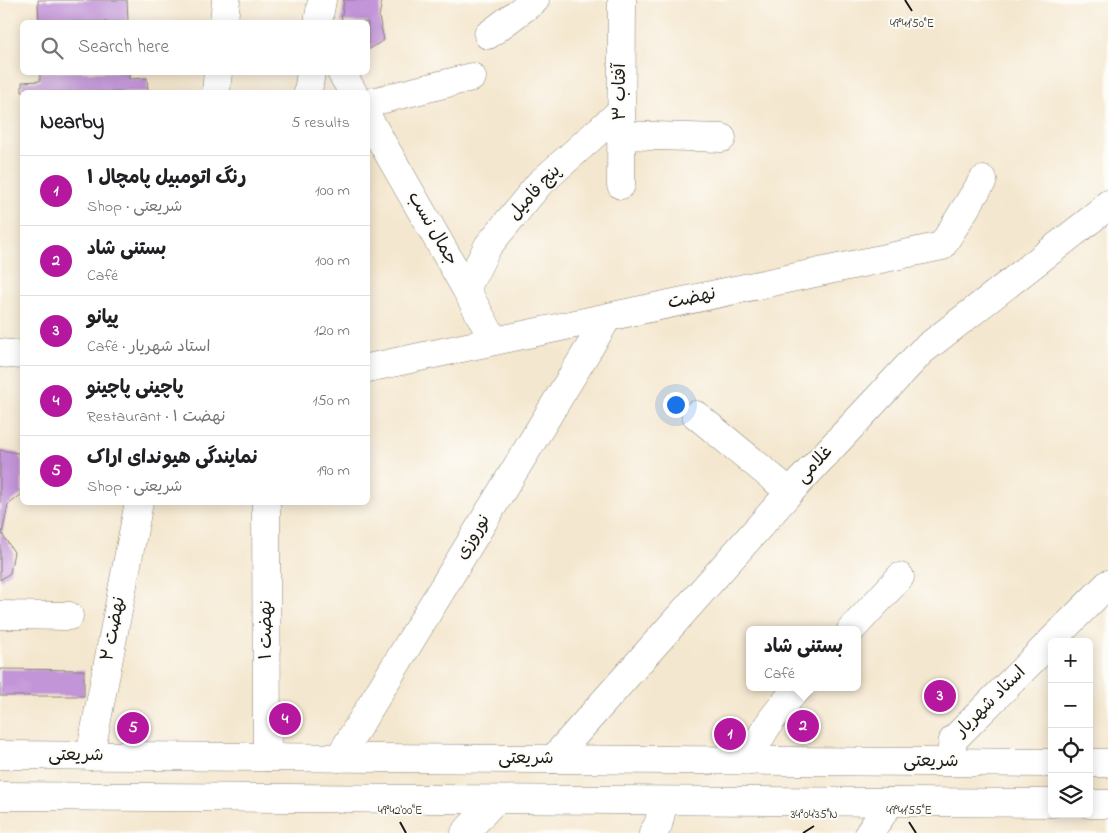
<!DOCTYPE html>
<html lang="en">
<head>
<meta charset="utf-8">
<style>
	:root { --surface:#fff; --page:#f6f6f6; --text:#202124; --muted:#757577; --line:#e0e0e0; --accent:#b5179e }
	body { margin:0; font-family:"Indie Flower","Playpen Sans Arabic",sans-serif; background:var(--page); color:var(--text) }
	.controls { position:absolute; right:15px; bottom:15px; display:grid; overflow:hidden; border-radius:8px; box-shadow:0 2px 12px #0003 }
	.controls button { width:45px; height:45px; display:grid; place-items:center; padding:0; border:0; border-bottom:1px solid var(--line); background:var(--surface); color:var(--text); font:25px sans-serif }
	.you { position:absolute; left:675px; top:404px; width:18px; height:18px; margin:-12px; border:4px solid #fff; border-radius:50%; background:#1a73e8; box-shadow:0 0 0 8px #1a73e833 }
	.badge { display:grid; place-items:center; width:32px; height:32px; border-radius:50%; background:var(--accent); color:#fff; font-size:16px; font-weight:700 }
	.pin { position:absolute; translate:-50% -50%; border:2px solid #fff; box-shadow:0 1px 5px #0006 }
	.popup { position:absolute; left:746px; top:626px; width:115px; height:65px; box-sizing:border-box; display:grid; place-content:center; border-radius:8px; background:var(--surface); filter:drop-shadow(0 1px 4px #0005); font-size:16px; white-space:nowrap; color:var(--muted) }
	.popup b { font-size:19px; color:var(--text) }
	.popup::after { content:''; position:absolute; left:50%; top:100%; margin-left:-10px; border:10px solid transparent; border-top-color:var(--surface) }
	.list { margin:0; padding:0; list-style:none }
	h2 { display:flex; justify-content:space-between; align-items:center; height:65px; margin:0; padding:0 20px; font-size:21px }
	h2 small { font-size:16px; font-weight:400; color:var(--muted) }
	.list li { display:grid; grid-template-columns:32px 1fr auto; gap:15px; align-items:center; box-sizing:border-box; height:70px; padding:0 20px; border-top:1px solid var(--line) }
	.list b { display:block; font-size:19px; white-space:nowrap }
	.list p { margin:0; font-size:16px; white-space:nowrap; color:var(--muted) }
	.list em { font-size:16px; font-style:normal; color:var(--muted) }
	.icon { flex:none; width:28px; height:28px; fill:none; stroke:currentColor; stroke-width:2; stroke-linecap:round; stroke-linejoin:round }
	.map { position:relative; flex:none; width:1108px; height:833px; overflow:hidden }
	.search { position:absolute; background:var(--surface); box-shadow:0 2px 12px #0003; left:20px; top:20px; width:350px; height:55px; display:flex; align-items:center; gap:12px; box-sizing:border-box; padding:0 18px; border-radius:8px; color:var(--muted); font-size:19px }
	.panel { position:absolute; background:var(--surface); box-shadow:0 2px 12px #0003; left:20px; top:90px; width:350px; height:415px; border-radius:8px }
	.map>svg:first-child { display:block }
	.building { fill:#c294d8 }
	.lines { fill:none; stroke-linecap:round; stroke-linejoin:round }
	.minor-casing { stroke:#888276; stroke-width:29 }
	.major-casing { stroke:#888276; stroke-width:29 }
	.minor { stroke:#fff; stroke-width:28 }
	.major { stroke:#fff; stroke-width:28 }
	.ticks { fill:none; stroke:#1c1c1c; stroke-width:2 }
	.labels { text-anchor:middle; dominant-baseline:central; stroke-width:4; stroke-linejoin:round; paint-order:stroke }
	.street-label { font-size:18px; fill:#1c1c1c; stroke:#fdfcf7 }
	.ticks-label { font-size:12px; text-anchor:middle; fill:#1c1c1c; stroke:#fdfcf7; stroke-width:4; stroke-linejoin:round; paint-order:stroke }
</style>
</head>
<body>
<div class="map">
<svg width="1108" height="833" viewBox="0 0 1108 833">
	<rect width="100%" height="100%" fill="#fdfcf7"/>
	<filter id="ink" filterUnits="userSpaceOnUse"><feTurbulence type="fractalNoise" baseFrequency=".02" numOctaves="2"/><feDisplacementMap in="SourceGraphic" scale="10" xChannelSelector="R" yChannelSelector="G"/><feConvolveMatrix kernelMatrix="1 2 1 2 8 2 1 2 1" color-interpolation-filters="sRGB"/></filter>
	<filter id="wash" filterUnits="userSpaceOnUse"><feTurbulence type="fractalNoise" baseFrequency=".0096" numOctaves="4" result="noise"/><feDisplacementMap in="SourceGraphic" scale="20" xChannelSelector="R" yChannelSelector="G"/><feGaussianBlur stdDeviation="1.12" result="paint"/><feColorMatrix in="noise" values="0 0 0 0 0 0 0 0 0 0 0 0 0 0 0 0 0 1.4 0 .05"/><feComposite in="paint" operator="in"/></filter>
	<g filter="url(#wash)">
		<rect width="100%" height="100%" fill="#f4e7cf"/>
		<g id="blocks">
			<!-- building -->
			<path class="building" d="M38,0H127L128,22H39Z
				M344,0H382L379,17L384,40L368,50V22H341Z
				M40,72H129V79L147,78L148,92H22V82L40,81Z
				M0,450L18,453L22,461V494L8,505L2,534L14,552L10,573L0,580Z
				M0,669L84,670V696H0Z"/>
		</g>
	</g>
	<g filter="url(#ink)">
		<use href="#blocks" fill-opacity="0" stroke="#888276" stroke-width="1"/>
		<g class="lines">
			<defs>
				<path id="minor" d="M224,22L226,0
					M318,22L322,0
					M488,35L535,0
					M341,72L353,92
					M216,92L218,72
					M308,92L311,72
					M368,103L472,77
					M368,118L466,289L494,341
					M621,135L722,138
					M621,185L622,0
					M466,289L488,246L539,184L621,111
					M0,353L22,355
					M368,368L942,246L983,180
					M696,415L790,492
					M266,502L267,757
					M0,615L69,616
					M851,630L900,577
					M90,756L139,502
					M339,758L608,317
					M553,759L790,492L922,351L1102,211L1108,204
					M750,761C760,731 778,710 799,687
					M950,762L953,740L1108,584
					M465,833L495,800
					M653,833L658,825L664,801
					M869,833L891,802"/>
				<path id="major" d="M0,755L1052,763
					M1089,763H1108
					M0,796L1052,803
					M1089,804H1108"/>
			</defs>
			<!-- minor casing -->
			<use href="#minor" class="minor-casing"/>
			<!-- major casing -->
			<use href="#major" class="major-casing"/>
			<!-- minor -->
			<use href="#minor" class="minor"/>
			<!-- major -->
			<use href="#major" class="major"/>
		</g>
	</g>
	<!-- ticks -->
	<path class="ticks" d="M905,0L912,11M400,822L406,833M909,822L916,833M803,833L814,826"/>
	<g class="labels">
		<!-- street labels -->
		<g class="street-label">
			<text transform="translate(621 92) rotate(-90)">آفتاب ۳</text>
			<text transform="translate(535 193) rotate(-47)">پنج فامیل</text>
			<text transform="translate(432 229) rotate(60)">جمال نسب</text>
			<text transform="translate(692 299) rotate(-12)">نهضت</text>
			<text transform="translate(815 465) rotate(-47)">غلامی</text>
			<text transform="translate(474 537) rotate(-59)">نوروزی</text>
			<text transform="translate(114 629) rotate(-79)">نهضت ۲</text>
			<text transform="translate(267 630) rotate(-90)">نهضت ۱</text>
			<text transform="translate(991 702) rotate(-45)">استاد شهریار</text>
			<text x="76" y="756">شریعتی</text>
			<text x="526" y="759">شریعتی</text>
			<text x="931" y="762">شریعتی</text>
		</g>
	</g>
	<g class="ticks-label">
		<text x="912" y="27">49°41'50"E</text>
		<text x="400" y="814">49°42'00"E</text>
		<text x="909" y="814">49°41'55"E</text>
		<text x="814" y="818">34°04'35"N</text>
	</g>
</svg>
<div class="controls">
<button>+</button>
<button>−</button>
<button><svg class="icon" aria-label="locate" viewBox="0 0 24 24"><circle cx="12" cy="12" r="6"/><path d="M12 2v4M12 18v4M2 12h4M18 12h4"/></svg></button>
<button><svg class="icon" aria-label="layers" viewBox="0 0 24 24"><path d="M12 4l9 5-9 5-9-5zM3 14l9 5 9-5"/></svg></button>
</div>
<div class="you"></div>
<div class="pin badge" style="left:730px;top:734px">1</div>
<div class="pin badge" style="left:803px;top:726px">2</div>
<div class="popup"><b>بستنی شاد</b>Café</div>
<div class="pin badge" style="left:940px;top:696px">3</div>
<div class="pin badge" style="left:285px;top:719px">4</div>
<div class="pin badge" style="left:133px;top:728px">5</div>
<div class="search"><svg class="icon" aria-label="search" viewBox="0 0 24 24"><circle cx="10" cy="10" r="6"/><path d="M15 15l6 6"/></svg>Search here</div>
<section class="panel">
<h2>Nearby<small>5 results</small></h2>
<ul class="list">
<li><span class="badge">1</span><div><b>رنگ اتومبیل پامچال ۱</b><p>Shop · شریعتی</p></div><em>100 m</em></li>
<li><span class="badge">2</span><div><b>بستنی شاد</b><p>Café</p></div><em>100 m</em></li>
<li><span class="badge">3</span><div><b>پیانو</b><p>Café · استاد شهریار</p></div><em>120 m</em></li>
<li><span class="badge">4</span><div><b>پاچینی پاچینو</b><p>Restaurant · نهضت ۱</p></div><em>150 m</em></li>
<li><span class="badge">5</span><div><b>نمایندگی هیوندای اراک</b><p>Shop · شریعتی</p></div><em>190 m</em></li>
</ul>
</section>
</div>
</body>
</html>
